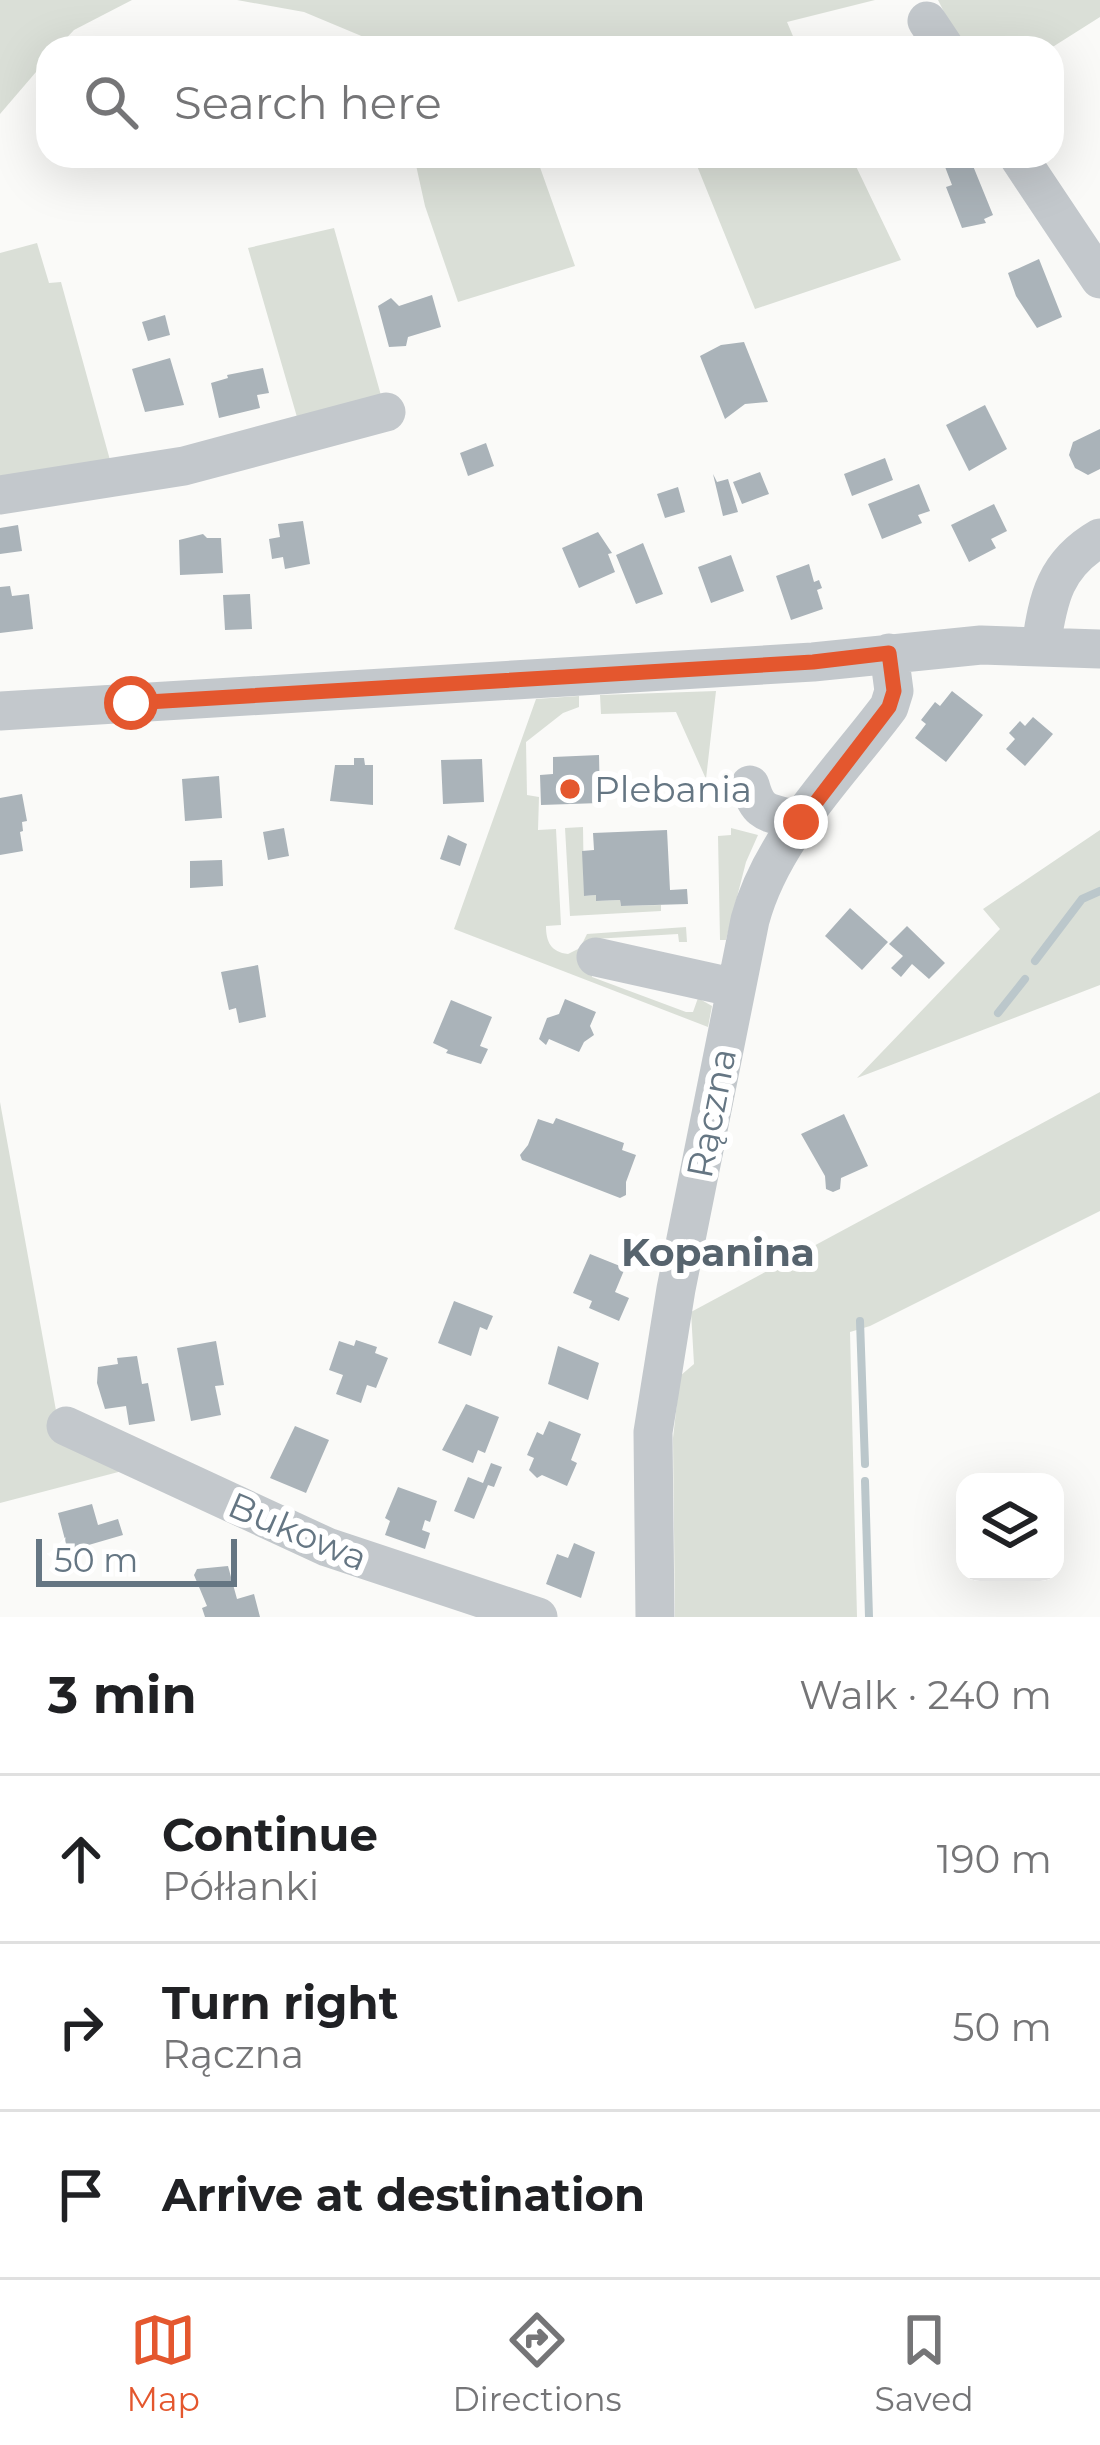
<!DOCTYPE html>
<html lang="en">
<head>
<meta charset="utf-8">
<style>
	:root { --surface:#fff; --page:#f6f6f6; --text:#202124; --muted:#757577; --line:#e0e0e0; --accent:#e4572e }
	body { margin:0; font-family:Montserrat,sans-serif; background:var(--page); color:var(--text) }
	.controls { position:absolute; right:36px; bottom:36px; display:grid; overflow:hidden; border-radius:24px; box-shadow:0 12px 48px #0002 }
	.controls button { width:108px; height:108px; display:grid; place-items:center; padding:0; border:0; border-bottom:3px solid var(--line); background:var(--surface); color:var(--text); font:60px sans-serif }
	.scale { position:absolute; left:36px; bottom:30px; width:201px; box-sizing:border-box; padding-left:12px; border:6px solid #657683; border-top:0; font-size:33px; line-height:42px; white-space:nowrap; color:#657683; -webkit-text-stroke:9px #fff; paint-order:stroke }
	.stop { position:absolute; width:36px; height:36px; margin:-27px; border:9px solid #e4572e; border-radius:50%; background:#fff }
	.stop.end { background:#e4572e; border-color:#fff; box-shadow:0 3px 12px #0008 }
	.list { margin:0; padding:0; list-style:none }
	h2 { display:flex; justify-content:space-between; align-items:center; height:156px; margin:0; padding:0 48px; font-size:51px }
	h2 small { font-size:39px; font-weight:400; color:var(--muted) }
	.list li { display:grid; grid-template-columns:78px 1fr auto; gap:36px; align-items:center; box-sizing:border-box; height:168px; padding:0 48px; border-top:3px solid var(--line) }
	.list b { display:block; font-size:45px; white-space:nowrap }
	.list p { margin:0; font-size:39px; white-space:nowrap; color:var(--muted) }
	.list em { font-size:39px; font-style:normal; color:var(--muted) }
	.icon { flex:none; width:66px; height:66px; fill:none; stroke:currentColor; stroke-width:2; stroke-linecap:round; stroke-linejoin:round }
	.map { position:relative; flex:none; width:1100px; height:1617px; overflow:hidden }
	.search { position:absolute; background:var(--surface); box-shadow:0 12px 48px #0002; left:36px; right:36px; top:36px; height:132px; display:flex; align-items:center; gap:30px; box-sizing:border-box; padding:0 42px; border-radius:36px; color:var(--muted); font-size:45px }
	.sheet { height:660px; background:var(--surface) }
	nav { display:flex; justify-content:space-around; align-items:center; box-sizing:border-box; height:168px; border-top:3px solid var(--line); background:var(--surface); font-size:33px; color:var(--muted) }
	nav a { display:grid; justify-items:center; gap:6px }
	nav .on { color:var(--accent) }
	.map>svg:first-child { display:block }
	.green { fill:#dadfd7 }
	.lines { fill:none; stroke-linecap:round; stroke-linejoin:round }
	.stream { stroke:#bbc7cb; stroke-width:8 }
	.building { fill:#aab3b9 }
	.minor { stroke:#c3c8cc; stroke-width:39 }
	.route { stroke:#e4572e; stroke-width:15 }
	.poi-dot { fill:#e4572e; stroke:#fff; stroke-width:4.5 }
	.labels { text-anchor:middle; dominant-baseline:central; stroke-width:12; stroke-linejoin:round; paint-order:stroke }
	.poi-label { font-size:36px; fill:#657683; stroke:#fff; text-anchor:start }
	.street-label { font-size:36px; fill:#657683; stroke:#fff }
	.neighbourhood-label { font-size:39px; font-weight:bold; fill:#57646e; stroke:#fff }
</style>
</head>
<body>
<div class="map">
<svg width="1100" height="1617" viewBox="0 0 1100 1617">
	<rect width="100%" height="100%" fill="#fafaf8"/>
	<!-- green -->
	<path class="green" d="M0,0H132L74,30L57,48H48V58L0,114Z
		M237,0H875L787,22L798,48H378L371,40L304,12Z
		M938,0H1100V17L1051,48H962Z
		M414,156H536L575,266L458,302L425,206Z
		M693,156H851L901,260L755,309Z
		M334,228L382,399L299,424L248,248Z
		M37,243L49,283L61,282L113,471L0,485V253Z
		M716,691L706,779L676,712L601,714L600,695Z
		M579,696V707L563,713L526,742L527,795L539,797L538,830L556,829L561,925L546,926C546,942 551,952 568,954L580,948L587,934L686,927L687,942H679L678,934L594,939L592,977L686,1012H693L698,998L712,1006L708,1027L454,929L536,699Z
		M583,827L584,896L596,895L597,901L620,900L621,906L661,905V911L570,916L565,828Z
		M731,828L758,835L746,862L726,940H720L718,836L731,835Z
		M1100,830V985L857,1078L1000,929L983,909Z
		M1100,1092V1211L870,1326L850,1332L857,1617H675L673,1438L680,1376L694,1364L691,1312Z
		M0,1102L57,1416L126,1470L0,1503Z"/>
	<g class="lines">
		<!-- stream -->
		<path class="stream" d="M1035,961L1082,899L1100,891
			M998,1013L1025,979
			M860,1321L865,1464
			M865,1481L869,1617"/>
	</g>
	<!-- building -->
	<path class="building" d="M950,156H969L993,215L984,219L986,223L962,228L946,187L952,185L942,159Z
		M1039,259L1062,317L1037,328L1016,296L1008,273Z
		M432,295L441,327L408,337L406,346L389,347L378,306L391,298L399,306Z
		M165,315L170,335L148,341L142,322Z
		M744,342L768,402L745,404L725,419L700,356L721,345Z
		M170,358L184,405L145,412L132,369Z
		M263,368L269,393L257,395L260,408L219,418L211,383L228,378L227,375Z
		M985,405L1007,449L969,471L946,425Z
		M1100,429V469L1088,475L1075,468L1069,455L1073,442Z
		M486,443L494,466L468,476L460,453Z
		M885,458L893,480L852,496L844,474Z
		M760,472L769,494L742,504L733,482Z
		M713,474L717,482L728,479L738,512L723,516Z
		M919,484L930,511L918,515L922,523L882,539L868,504Z
		M678,487L685,512L665,518L657,494Z
		M994,504L1007,531L991,539L996,548L969,562L951,525Z
		M303,521L310,564L285,569L283,557L272,559L269,539L280,537L278,524Z
		M18,525L22,551L0,554V528Z
		M598,532L612,553L608,554L615,572L579,588L562,548Z
		M203,534L207,538H221L223,573L180,575L179,540Z
		M643,543L663,594L636,604L616,555Z
		M731,555L744,591L711,603L698,567Z
		M809,564L814,582L819,580L822,588L817,590L823,609L791,620L776,576Z
		M10,586L12,596L29,594L33,629L0,633V587Z
		M250,594L252,629L225,630L223,595Z
		M952,691L983,715L946,762L915,738L926,724L921,720L935,702L940,706Z
		M1033,717L1053,734L1025,766L1006,749L1015,739L1009,733L1020,721L1025,726Z
		M599,755L600,803L541,805L540,775L553,774V757Z
		M354,758H364L365,765H373V805L330,801L335,765H354Z
		M482,759L484,802L443,804L441,760Z
		M219,776L222,818L185,821L182,779Z
		M22,794L27,821L22,822L23,831L20,832L23,851L0,855V798Z
		M284,828L289,856L268,860L263,832Z
		M667,830L670,890L687,889L688,904L621,906L620,900L596,901V895L584,896L582,851L594,850L593,833Z
		M448,835L467,844L460,866L440,859Z
		M222,860L223,886L190,888V861Z
		M850,908L888,942L862,970L825,936Z
		M907,926L945,963L929,979L912,964L901,977L891,968L903,956L889,944Z
		M258,965L266,1017L239,1023L236,1008L229,1010L221,972Z
		M565,999L596,1012L590,1026L594,1035L584,1042L579,1052L549,1039L546,1045L539,1039L547,1018L559,1014Z
		M451,1000L492,1017L480,1046L488,1049L481,1064L446,1053L448,1050L433,1043Z
		M844,1114L868,1166L841,1178L840,1189L833,1192L826,1189L825,1176L801,1134Z
		M556,1118L624,1143L622,1150L636,1155L626,1182V1195L620,1198L522,1160L520,1155L528,1145L538,1119L553,1124Z
		M590,1254L625,1268L615,1292L629,1298L619,1321L589,1308L592,1301L573,1293Z
		M454,1301L493,1316L487,1330L480,1327L471,1356L438,1343Z
		M356,1340L377,1347L375,1353L388,1358L376,1388L367,1385L361,1403L336,1394L343,1375L329,1370L339,1341L354,1346Z
		M216,1341L224,1385L215,1386L221,1415L191,1421L177,1348Z
		M558,1346L599,1363L588,1400L548,1384Z
		M137,1356L142,1384L148,1383L155,1421L129,1425L126,1406L105,1409L97,1383L98,1367L118,1364L117,1358Z
		M466,1404L499,1417L485,1453L478,1450L473,1463L442,1450Z
		M549,1421L581,1434L571,1460L577,1463L567,1486L542,1475L537,1478L529,1470L534,1458L527,1455L537,1432L543,1435Z
		M295,1426L329,1440L306,1493L270,1478Z
		M491,1463L502,1467L494,1487L488,1485L474,1519L454,1511L468,1477L483,1483Z
		M398,1487L437,1501L430,1522L425,1520L422,1530L430,1533L425,1549L385,1535L390,1521L385,1518Z
		M92,1504L98,1525L118,1519L123,1535L68,1551L58,1513Z
		M574,1543L595,1552L581,1598L546,1584L557,1554L568,1558Z
		M228,1566L237,1599L254,1594L260,1617H205L202,1608L207,1606L194,1575L197,1569Z"/>
	<g class="lines">
		<!-- minor -->
		<path class="minor" d="M927,21L945,48
			M1018,156L1100,279
			M0,495L184,466L386,412
			M1041,646C1048,598 1055,564 1100,538
			M0,711L813,662L981,645L1100,649
			M750,785C759,819 772,811 801,822
			M596,957L736,988
			M66,1426L327,1547L538,1617
			M655,1617L653,1432L676,1289L750,920C772,838 839,774 889,707L894,691L889,653"/>
	</g>
	<g class="lines">
		<!-- route -->
		<path class="route" d="M131,703L813,662L889,653L894,691L889,707L801,822"/>
	</g>
	<!-- markers -->
	<circle class="poi-dot" cx="570" cy="789" r="12"/>
	<g class="labels">
		<!-- poi labels -->
		<g class="poi-label">
			<text x="594" y="789">Plebania</text>
		</g>
		<!-- street labels -->
		<g class="street-label">
			<text transform="translate(711 1113) rotate(-79)">Rączna</text>
			<text transform="translate(298 1531) rotate(23)">Bukowa</text>
		</g>
		<!-- neighbourhood labels -->
		<g class="neighbourhood-label">
			<text x="718" y="1252">Kopanina</text>
		</g>
	</g>
</svg>
<div class="controls">
<button><svg class="icon" aria-label="layers" viewBox="0 0 24 24"><path d="M12 4l9 5-9 5-9-5zM3 14l9 5 9-5"/></svg></button>
</div>
<div class="scale">50 m</div>
<div class="stop" style="left:131px;top:703px"></div>
<div class="stop end" style="left:801px;top:822px"></div>
<div class="search"><svg class="icon" aria-label="search" viewBox="0 0 24 24"><circle cx="10" cy="10" r="6"/><path d="M15 15l6 6"/></svg>Search here</div>
</div>
<section class="sheet">
<h2>3 min<small>Walk · 240 m</small></h2>
<ul class="list">
<li><svg class="icon" aria-label="ahead" viewBox="0 0 24 24"><path d="M12 20V5M6 11l6-6 6 6"/></svg><div><b>Continue</b><p>Półłanki</p></div><em>190 m</em></li>
<li><svg class="icon" aria-label="right" viewBox="0 0 24 24"><path d="M7 20v-9h11M14 6l5 5-5 5"/></svg><div><b>Turn right</b><p>Rączna</p></div><em>50 m</em></li>
<li><svg class="icon" aria-label="arrive" viewBox="0 0 24 24"><path d="M6 21V4h12l-3 4 3 4H6"/></svg><div><b>Arrive at destination</b></div></li>
</ul>
</section>
<nav>
<a class="on"><svg class="icon" aria-label="map" viewBox="0 0 24 24"><path d="M3 6l6-2 6 2 6-2v14l-6 2-6-2-6 2zM9 4v14M15 6v14"/></svg>Map</a>
<a><svg class="icon" aria-label="directions" viewBox="0 0 24 24"><path d="M12 3l9 9-9 9-9-9zM9 14v-3h6M13 9l2 2-2 2"/></svg>Directions</a>
<a><svg class="icon" aria-label="saved" viewBox="0 0 24 24"><path d="M7 4h10v16l-5-4-5 4z"/></svg>Saved</a>
</nav>
</body>
</html>
